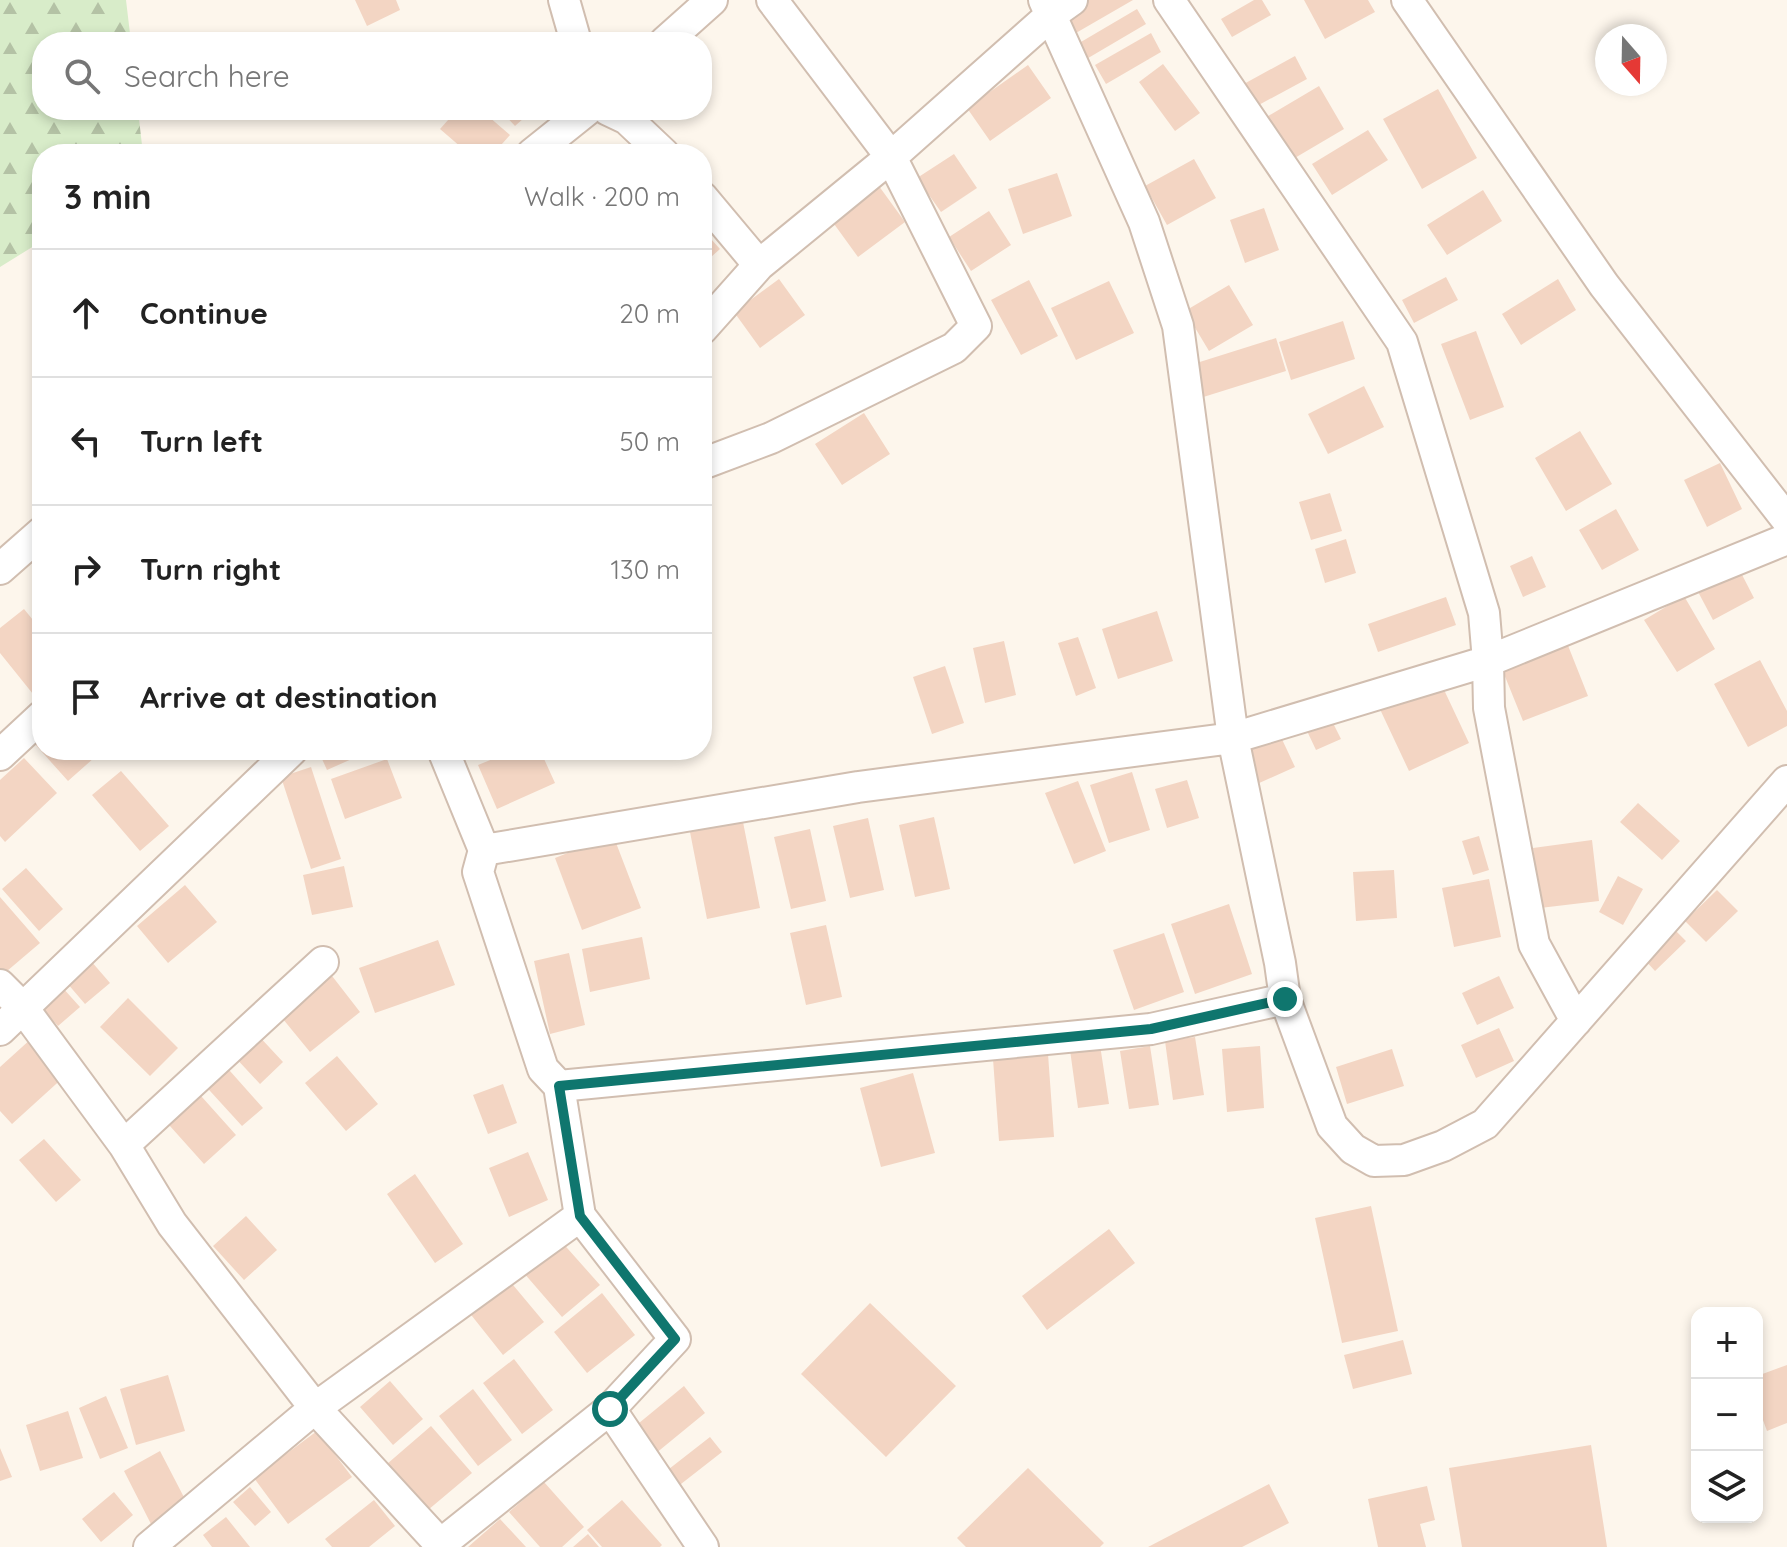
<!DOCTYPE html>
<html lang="en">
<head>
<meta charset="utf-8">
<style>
	:root { --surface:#fff; --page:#f2f2f2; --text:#222; --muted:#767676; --line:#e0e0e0 }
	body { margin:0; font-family:Quicksand,sans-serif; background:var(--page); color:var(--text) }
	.controls { position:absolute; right:24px; bottom:24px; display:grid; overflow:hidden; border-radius:16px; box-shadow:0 4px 12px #0003 }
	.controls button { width:72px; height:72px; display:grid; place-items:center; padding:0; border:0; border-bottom:2px solid var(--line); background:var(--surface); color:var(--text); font:40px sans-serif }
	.compass { position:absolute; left:1595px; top:24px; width:72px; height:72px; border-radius:50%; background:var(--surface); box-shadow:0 4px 12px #0003; rotate:160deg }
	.stop { position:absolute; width:24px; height:24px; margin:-18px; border:6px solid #0f766e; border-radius:50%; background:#fff }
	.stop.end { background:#0f766e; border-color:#fff; box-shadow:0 2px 8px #0008 }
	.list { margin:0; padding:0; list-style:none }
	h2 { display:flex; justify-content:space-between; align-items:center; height:104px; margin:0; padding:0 32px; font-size:34px }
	h2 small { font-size:26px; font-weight:400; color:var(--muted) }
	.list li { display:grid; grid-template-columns:52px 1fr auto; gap:24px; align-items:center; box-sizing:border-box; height:128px; padding:0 32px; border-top:2px solid var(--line) }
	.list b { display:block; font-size:30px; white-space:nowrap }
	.list em { font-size:26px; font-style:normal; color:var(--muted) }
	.icon { flex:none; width:44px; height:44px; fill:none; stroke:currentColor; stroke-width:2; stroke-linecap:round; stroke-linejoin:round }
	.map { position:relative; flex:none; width:1787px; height:1547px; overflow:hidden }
	.search { position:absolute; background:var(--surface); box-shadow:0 4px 12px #0003; left:32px; top:32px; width:680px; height:88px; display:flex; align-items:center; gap:20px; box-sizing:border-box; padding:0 28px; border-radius:32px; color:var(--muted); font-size:30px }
	.panel { position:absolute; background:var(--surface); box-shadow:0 4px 12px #0003; left:32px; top:144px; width:680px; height:616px; border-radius:32px }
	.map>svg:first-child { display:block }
	.forest { fill:url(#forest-firs) }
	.building { fill:#f3d5c3 }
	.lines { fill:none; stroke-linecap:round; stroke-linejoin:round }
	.minor-casing { stroke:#d1beb0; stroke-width:34 }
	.minor { stroke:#fff; stroke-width:30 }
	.route { stroke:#0f766e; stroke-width:10 }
</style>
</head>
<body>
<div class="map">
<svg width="1787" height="1547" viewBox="0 0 1787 1547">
	<defs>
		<pattern id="forest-firs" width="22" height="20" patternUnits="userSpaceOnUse" patternTransform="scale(2)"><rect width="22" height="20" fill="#d8ecc9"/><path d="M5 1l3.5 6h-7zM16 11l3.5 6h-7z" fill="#b4c2a5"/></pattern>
	</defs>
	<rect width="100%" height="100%" fill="#fdf6ec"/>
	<!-- forest -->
	<path class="forest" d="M0,0H126L131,42H42V110H138L143,154H42V241L0,267Z"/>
	<!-- building -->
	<path class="building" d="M355,0H396L400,10L367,26Z
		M1084,0H1133L1069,37L1056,16Z
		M1254,0H1262L1271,15L1232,37L1221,19Z
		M1304,0H1368L1375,12L1325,39Z
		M1137,9L1146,24L1078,64L1069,49Z
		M1151,33L1161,52L1106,84L1095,65Z
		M1295,56L1307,79L1255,107L1242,85Z
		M1163,64L1200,113L1175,131L1139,82Z
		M1028,65L1051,98L990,141L967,108Z
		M1319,86L1344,129L1288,162L1263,119Z
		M1438,89L1477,158L1422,189L1383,119Z
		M457,110H481L510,135L493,154H469L440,129Z
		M500,110H533L515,126Z
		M1368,130L1388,160L1332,195L1312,164Z
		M954,154L977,188L941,212L917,178Z
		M1194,159L1216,198L1167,225L1145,186Z
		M1057,173L1072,216L1023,234L1008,189Z
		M876,182L905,222L858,257L829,217Z
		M1483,190L1502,221L1447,255L1427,225Z
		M1264,208L1279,250L1245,263L1230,220Z
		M989,211L1011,245L971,271L949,237Z
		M702,229L720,249L702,265Z
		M1446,277L1458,300L1414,323L1402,300Z
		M779,279L805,315L760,348L734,312Z
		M1558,279L1576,310L1521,345L1502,314Z
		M1029,280L1058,336L1021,355L991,300Z
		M1109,281L1134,333L1076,360L1051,308Z
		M1229,285L1253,325L1209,351L1185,311Z
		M1343,321L1355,359L1291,380L1279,342Z
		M1476,331L1504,407L1470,420L1441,344Z
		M1276,338L1286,371L1197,399L1187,366Z
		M1364,386L1384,427L1328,454L1308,414Z
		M864,413L890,454L842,485L815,444Z
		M1580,431L1612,484L1566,511L1535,458Z
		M1720,463L1742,509L1707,527L1684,480Z
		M1330,493L1342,531L1311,540L1299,502Z
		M1616,509L1639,550L1602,570L1579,530Z
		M1346,539L1356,573L1325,583L1315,549Z
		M1532,556L1546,587L1523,597L1510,566Z
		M1738,567L1754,598L1713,620L1696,588Z
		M1684,596L1715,649L1677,672L1644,620Z
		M1446,597L1456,625L1378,652L1368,624Z
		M24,609L42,631V695L37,699L0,653V628Z
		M1157,611L1173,661L1118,679L1102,629Z
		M1078,637L1096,688L1076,696L1058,643Z
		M1004,641L1016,695L985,703L973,648Z
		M1567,643L1588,696L1523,721L1502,669Z
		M1760,660L1787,711V726L1748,747L1714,684Z
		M945,666L964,723L932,734L913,677Z
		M1438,677L1469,743L1409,771L1378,705Z
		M1331,719L1341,739L1316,750L1307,731Z
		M1280,735L1295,767L1257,784L1242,752Z
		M42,737V750H103L68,781L34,743Z
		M318,750H372L327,770Z
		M515,750H540L555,783L497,809L478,765Z
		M630,750H666V751L633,760Z
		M24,758L57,793L5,842L0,836V780Z
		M387,759L402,798L345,819L331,779Z
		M311,767L341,859L311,869L281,777Z
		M121,771L169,826L140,851L92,795Z
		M1132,772L1150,830L1109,843L1090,785Z
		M1187,780L1199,818L1167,828L1155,789Z
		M1078,781L1106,851L1074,864L1045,793Z
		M1638,803L1680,841L1662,860L1620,822Z
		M934,817L950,889L915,897L899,825Z
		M868,818L884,890L850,898L833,826Z
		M743,822L760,908L707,919L690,832Z
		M810,829L826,901L791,909L774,837Z
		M613,835L641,908L582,930L555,858Z
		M1479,836L1489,870L1473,875L1462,841Z
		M1592,840L1599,901L1540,908L1533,848Z
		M344,866L353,907L312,915L303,875Z
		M26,868L63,909L39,931L2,889Z
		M1394,870L1397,918L1356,921L1353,872Z
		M1618,876L1643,889L1623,925L1599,912Z
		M1489,879L1501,937L1454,947L1442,888Z
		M185,885L217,922L168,963L137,926Z
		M1717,890L1738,911L1706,942L1685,921Z
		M0,897L40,943L0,977Z
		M1229,904L1252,974L1195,994L1171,924Z
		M826,925L842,997L806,1005L790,933Z
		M1675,930L1686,941L1655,971L1644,959Z
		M1164,933L1184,992L1134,1010L1113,950Z
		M642,937L650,979L590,992L582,949Z
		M438,940L455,985L375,1013L359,968Z
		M569,953L585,1025L550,1034L534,961Z
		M91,961L110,983L85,1004L67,983Z
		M329,972L360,1012L310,1052L278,1013Z
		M1499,976L1514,1008L1477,1025L1462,993Z
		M62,987L80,1007L58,1026L40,1006Z
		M128,998L178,1048L150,1076L100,1027Z
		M1499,1028L1514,1061L1476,1078L1461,1045Z
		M256,1033L283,1062L260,1084L233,1055Z
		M1195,1037L1204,1095L1173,1100L1165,1041Z
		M32,1038L66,1075L12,1124L0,1111V1067Z
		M1100,1045L1109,1104L1078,1108L1070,1050Z
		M1150,1046L1159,1105L1129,1109L1120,1051Z
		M1260,1046L1264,1108L1227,1112L1222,1049Z
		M1392,1049L1404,1086L1347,1104L1336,1067Z
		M1048,1054L1054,1137L999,1141L993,1059Z
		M337,1056L378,1104L346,1131L305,1083Z
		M222,1062L263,1108L242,1126L200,1080Z
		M913,1073L935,1153L881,1167L860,1088Z
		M503,1084L517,1123L488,1134L473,1095Z
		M193,1087L236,1135L204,1164L161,1116Z
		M44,1139L81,1180L56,1202L19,1160Z
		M528,1152L548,1200L509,1217L489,1168Z
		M415,1174L463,1244L435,1263L387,1194Z
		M1371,1206L1398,1331L1342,1343L1315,1218Z
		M246,1216L277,1250L244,1280L213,1246Z
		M1109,1229L1135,1263L1047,1330L1022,1296Z
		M560,1240L600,1285L562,1317L523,1272Z
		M508,1279L544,1322L503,1355L468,1311Z
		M602,1293L635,1335L587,1373L554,1332Z
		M870,1303L956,1386L886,1457L801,1374Z
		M1403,1340L1412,1374L1353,1389L1344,1355Z
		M514,1359L553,1410L522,1434L483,1383Z
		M1787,1365V1423L1767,1431L1757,1404V1376Z
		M168,1375L185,1431L136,1445L120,1389Z
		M390,1381L423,1419L393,1445L360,1407Z
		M684,1386L705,1413L655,1454L633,1428Z
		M473,1389L512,1440L478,1466L439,1416Z
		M106,1396L128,1448L100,1459L79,1408Z
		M68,1411L83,1458L40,1471L26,1425Z
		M431,1426L472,1473L428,1510L387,1464Z
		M317,1431L352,1477L288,1524L254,1478Z
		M710,1437L722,1452L672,1491L660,1476Z
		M1591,1445L1607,1547H1462L1449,1468Z
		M0,1448L12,1477L0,1481Z
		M160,1451L188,1505L151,1524L124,1471Z
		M1028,1468L1104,1543L1100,1547H966L957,1538Z
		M544,1482L584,1527L562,1547H540L509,1512Z
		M1269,1484L1289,1523L1242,1547H1148Z
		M1427,1486L1435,1520L1420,1524L1426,1547H1378L1368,1499Z
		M250,1487L271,1512L255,1526L233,1502Z
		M114,1492L133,1515L101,1542L82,1519Z
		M374,1500L395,1526L369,1547H332L325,1539Z
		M622,1500L662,1545L660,1547H602L587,1530Z
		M226,1517L250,1547H212L203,1535Z
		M500,1519L526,1547H468Z
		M588,1534L599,1547H573Z"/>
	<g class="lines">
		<defs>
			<path id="minor" d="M564,0L576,42
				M1044,0L1144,222L1178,326L1233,738L1280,963L1285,999L1332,1126L1353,1149L1374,1161L1404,1160L1443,1146L1485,1124L1787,781
				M1169,0L1402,342L1484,613L1488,661L1489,708L1534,944L1576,1021
				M1407,0L1604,285L1787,520
				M665,42L712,0
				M608,110L627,119L664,154
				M532,154L587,110
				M702,197L759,265
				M702,329L759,265L891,157L1051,15L1072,0
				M702,464L771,438L954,348L976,326L891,157L772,0
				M0,569L42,532
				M0,755L42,716
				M484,850L858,787L1233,738L1488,661L1787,539
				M0,985L23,1008L124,1145L172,1224L315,1408L440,1544
				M0,1030L292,750
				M559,1086L1151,1029L1285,999
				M124,1145L323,962
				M610,1409L703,1547
				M149,1547L315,1408L580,1216
				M437,1547L610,1409L675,1339L580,1216L559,1086L543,1069L478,872L484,850L443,750"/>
		</defs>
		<!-- minor casing -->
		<use href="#minor" class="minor-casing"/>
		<!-- minor -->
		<use href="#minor" class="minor"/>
	</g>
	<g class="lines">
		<!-- route -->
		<path class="route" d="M610,1409L675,1339L580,1216L559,1086L1151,1029L1285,999"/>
	</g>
</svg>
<div class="controls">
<button>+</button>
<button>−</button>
<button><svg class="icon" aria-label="layers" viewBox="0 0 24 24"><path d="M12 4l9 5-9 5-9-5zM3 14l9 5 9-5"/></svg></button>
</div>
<svg class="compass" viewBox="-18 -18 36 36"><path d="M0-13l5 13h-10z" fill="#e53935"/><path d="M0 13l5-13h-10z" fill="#767676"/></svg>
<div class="stop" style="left:610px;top:1409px"></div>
<div class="stop end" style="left:1285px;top:999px"></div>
<div class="search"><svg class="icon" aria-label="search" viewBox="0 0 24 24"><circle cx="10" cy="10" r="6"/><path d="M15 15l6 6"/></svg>Search here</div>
<section class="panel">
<h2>3 min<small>Walk · 200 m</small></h2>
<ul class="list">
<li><svg class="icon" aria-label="ahead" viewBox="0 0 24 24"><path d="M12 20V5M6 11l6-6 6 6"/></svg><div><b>Continue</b></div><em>20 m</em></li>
<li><svg class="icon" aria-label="left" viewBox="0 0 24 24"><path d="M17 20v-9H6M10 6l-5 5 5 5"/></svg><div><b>Turn left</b></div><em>50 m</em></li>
<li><svg class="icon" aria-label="right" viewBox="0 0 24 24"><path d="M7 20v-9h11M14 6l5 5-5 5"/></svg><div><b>Turn right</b></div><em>130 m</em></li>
<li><svg class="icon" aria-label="arrive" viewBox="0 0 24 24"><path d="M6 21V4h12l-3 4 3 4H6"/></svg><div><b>Arrive at destination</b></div></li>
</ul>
</section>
</div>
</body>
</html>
